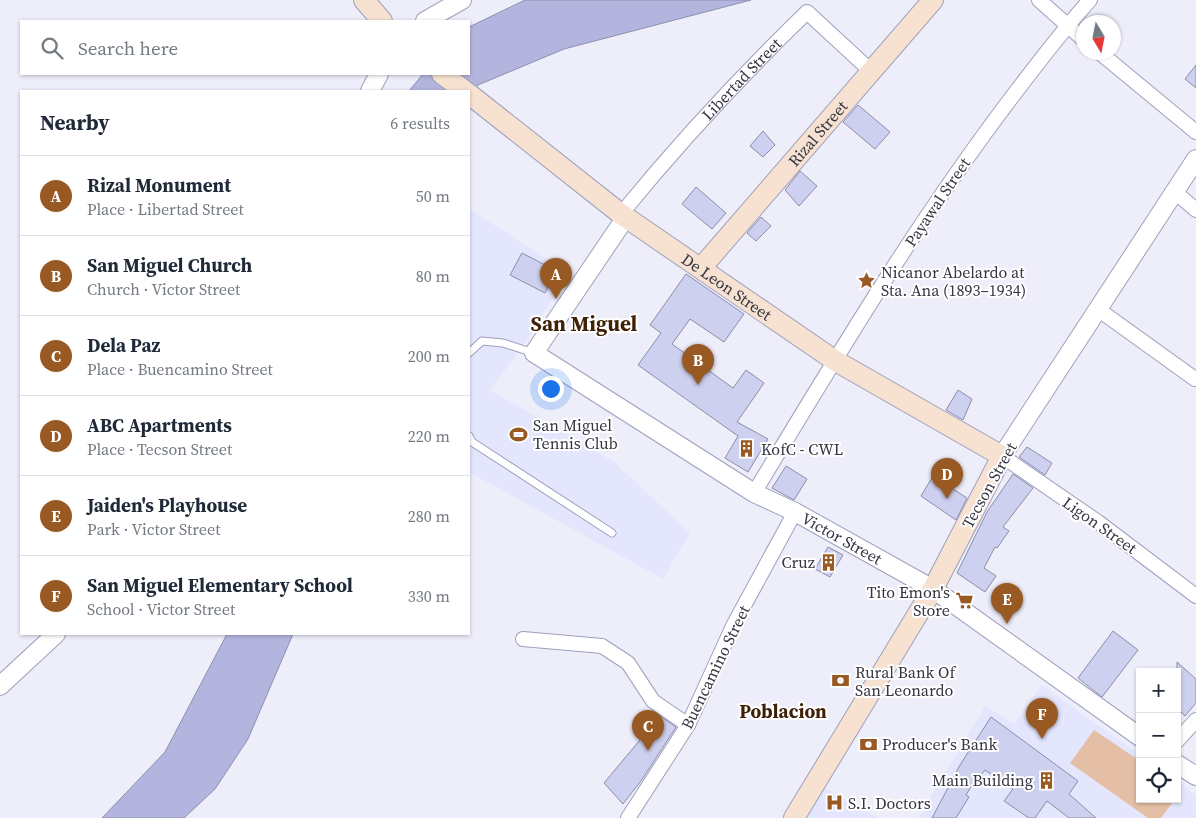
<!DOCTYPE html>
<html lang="en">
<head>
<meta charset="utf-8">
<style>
	:root { --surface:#fff; --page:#f2f2f3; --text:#1f2937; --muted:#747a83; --line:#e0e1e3; --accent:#995923 }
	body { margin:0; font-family:"Source Serif 4",serif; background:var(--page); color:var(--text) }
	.controls { position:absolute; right:15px; bottom:15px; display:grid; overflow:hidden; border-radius:0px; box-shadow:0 1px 4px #0004 }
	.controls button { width:45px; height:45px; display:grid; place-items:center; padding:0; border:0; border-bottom:1px solid var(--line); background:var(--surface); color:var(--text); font:25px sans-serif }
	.compass { position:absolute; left:1076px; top:15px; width:45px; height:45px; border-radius:50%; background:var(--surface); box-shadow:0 1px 4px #0004; rotate:170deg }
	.you { position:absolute; left:550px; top:388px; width:18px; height:18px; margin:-12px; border:4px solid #fff; border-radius:50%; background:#1a73e8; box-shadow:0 0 0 8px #1a73e833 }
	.badge { display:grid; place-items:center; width:32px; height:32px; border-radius:50%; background:var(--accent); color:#fff; font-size:16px; font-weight:700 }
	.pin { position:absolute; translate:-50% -41px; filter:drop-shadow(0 1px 2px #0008) }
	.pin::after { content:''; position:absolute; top:26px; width:18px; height:15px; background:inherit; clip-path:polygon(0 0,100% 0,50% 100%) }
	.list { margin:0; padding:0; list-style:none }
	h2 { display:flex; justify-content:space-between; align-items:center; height:65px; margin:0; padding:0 20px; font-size:21px }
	h2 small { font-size:16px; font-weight:400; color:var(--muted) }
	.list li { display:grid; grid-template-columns:32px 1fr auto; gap:15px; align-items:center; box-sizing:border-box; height:80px; padding:0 20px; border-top:1px solid var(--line) }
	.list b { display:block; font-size:19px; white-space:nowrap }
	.list p { margin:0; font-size:16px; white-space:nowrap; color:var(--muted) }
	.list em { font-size:16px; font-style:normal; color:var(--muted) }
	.icon { flex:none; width:28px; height:28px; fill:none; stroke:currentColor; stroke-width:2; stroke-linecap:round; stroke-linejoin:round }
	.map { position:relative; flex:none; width:1196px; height:818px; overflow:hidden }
	.search { position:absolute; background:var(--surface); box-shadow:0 1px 4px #0004; left:20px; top:20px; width:450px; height:55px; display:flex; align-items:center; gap:12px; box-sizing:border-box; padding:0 18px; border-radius:0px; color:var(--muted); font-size:19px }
	.panel { position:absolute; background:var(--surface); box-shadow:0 1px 4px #0004; left:20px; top:90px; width:450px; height:545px; border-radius:0px }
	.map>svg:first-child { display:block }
	.built { fill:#e4e6fd }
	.green { fill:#e5bfa5 }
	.water { fill:#b3b5de; stroke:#8d8faf }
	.building { fill:#ced0ef; stroke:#8b8da9 }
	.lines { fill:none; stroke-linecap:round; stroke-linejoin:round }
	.service-casing { stroke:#9ea0bd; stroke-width:9 }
	.minor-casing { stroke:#9ea0bd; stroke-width:16 }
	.tertiary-casing { stroke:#9ea0bd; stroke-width:20 }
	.secondary-casing { stroke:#9ea0bd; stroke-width:22 }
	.service { stroke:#fff; stroke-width:7 }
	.minor { stroke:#fff; stroke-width:14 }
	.tertiary { stroke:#fff; stroke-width:18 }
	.secondary { stroke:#f7e2d2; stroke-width:20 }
	.labels { text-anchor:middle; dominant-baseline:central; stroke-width:4; stroke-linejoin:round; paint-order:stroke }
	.street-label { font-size:16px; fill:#353642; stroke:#fff }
	.poi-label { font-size:16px; fill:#353642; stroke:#fff; text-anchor:start }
	.quarter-label { font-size:19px; font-weight:bold; fill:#3f2106; stroke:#fff }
	.district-label { font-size:21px; font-weight:bold; fill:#3f2106; stroke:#fff }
</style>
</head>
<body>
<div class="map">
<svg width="1196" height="818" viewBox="0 0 1196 818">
	<rect width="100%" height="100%" fill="#edeefa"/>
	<!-- built -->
	<path class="built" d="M469,209L568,273L524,345L490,390L614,462L690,533L663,579L469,472Z
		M1042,685L1140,755V799H1177V781L1196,795V818H918L985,706L1014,724Z
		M825,788L879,818H806Z"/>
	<!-- green -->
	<path class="green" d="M1094,730L1140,761V799H1175L1161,818H1148L1070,763Z"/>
	<!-- water -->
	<path class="water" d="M525,0H751L564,49L478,85L469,95V91H409L423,74H469V27Z
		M227,634H293L248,739L215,789L184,818H102L165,752Z"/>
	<!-- building -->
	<path class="building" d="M1196,65V88L1185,79Z
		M858,105L890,132L875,149L843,122Z
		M763,131L775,145L763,157L750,146Z
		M800,171L817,186L799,206L785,190Z
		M696,187L726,213L712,229L682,204Z
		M761,217L771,226L756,241L747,233Z
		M522,253L551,268L547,275L553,278L545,293L510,275Z
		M686,274L744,314L724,342L690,319L672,344L733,388L746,370L764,383L737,422L768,439L748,472L725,458L738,436L638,365L661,333L650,325Z
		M958,390L972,399L963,420L946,410Z
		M1027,447L1052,463L1045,475L1019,457Z
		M786,466L807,479L794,500L772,488Z
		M1013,474L1033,488L1003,527L1009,531L997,548L995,547L984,568L996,576L985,592L957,573L987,512Z
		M933,476L967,498L956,520L921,496Z
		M828,547L843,555L830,577L815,569Z
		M1113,631L1138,650L1102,697L1078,678Z
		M1177,662L1196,679V703L1185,716L1177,708Z
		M660,716L676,727L641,781L623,804L604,783Z
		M991,717L1078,781L1069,794L1096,818H1069L1047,801L1035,818H1029L1004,801L1013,789L985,770L979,778L977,777L966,795L969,797L956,818H932L960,765Z"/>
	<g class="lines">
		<defs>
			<path id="service" d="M469,353L482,341L503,343L534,353
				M469,436L472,442L612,533"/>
			<g id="minor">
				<path d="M1039,0L1084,40"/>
				<path d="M1099,52L1196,132"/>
				<path d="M1175,192L1196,210"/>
				<path id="s1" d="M621,214C679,143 741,76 807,12L872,72"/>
				<path d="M1099,310L1195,379"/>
				<path d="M1002,456L1098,522L1196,596"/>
				<path d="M754,493C836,358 916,223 1012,97C1037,64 1062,31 1090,0"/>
				<path d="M523,639L602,646L628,663L653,701L688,725"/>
				<path d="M1177,741L1196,720"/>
				<path d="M628,818L688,725L734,624L795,512"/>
			</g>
			<g id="tertiary">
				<path d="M425,21L462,0"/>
				<path d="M370,91L379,74"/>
				<path id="s2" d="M626,217L534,353L754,493L795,512L933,589L1140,737"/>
				<path d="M1002,456L1196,159"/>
				<path d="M0,686L56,634"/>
				<path d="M1177,764L1196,776"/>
			</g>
			<g id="secondary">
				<path d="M364,0L382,21"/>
				<path d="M442,74L465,91"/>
				<path id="s3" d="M469,94L621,214L834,360L1002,456L933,589L794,818"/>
				<path id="s4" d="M701,268L933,0"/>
			</g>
		</defs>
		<!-- service casing -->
		<use href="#service" class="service-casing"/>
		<!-- minor casing -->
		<use href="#minor" class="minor-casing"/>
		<!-- tertiary casing -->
		<use href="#tertiary" class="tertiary-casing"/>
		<!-- secondary casing -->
		<use href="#secondary" class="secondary-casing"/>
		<!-- service -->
		<use href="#service" class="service"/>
		<!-- minor -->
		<use href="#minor" class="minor"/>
		<!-- tertiary -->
		<use href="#tertiary" class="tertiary"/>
		<!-- secondary -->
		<use href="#secondary" class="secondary"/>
	</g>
	<!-- icons -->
	<defs>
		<symbol id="sight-bare" viewBox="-9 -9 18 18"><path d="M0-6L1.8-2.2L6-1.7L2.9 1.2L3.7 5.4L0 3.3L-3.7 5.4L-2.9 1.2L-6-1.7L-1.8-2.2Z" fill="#995923" stroke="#fff" stroke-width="2.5" paint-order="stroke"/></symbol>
		<symbol id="stadium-bare" viewBox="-9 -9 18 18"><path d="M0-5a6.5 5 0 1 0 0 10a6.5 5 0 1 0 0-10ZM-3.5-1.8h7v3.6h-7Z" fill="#995923" stroke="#fff" stroke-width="2.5" paint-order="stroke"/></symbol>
		<symbol id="building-bare" viewBox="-9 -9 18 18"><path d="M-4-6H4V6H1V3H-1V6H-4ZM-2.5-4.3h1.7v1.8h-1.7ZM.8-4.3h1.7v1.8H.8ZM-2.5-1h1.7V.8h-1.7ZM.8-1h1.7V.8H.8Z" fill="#995923" stroke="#fff" stroke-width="2.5" paint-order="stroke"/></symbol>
		<symbol id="supermarket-bare" viewBox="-9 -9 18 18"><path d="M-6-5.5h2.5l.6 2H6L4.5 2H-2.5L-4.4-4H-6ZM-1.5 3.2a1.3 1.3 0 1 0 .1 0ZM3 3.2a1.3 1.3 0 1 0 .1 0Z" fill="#995923" stroke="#fff" stroke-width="2.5" paint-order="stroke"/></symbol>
		<symbol id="bank-bare" viewBox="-9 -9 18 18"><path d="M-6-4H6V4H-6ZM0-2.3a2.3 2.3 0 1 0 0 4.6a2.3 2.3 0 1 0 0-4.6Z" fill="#995923" stroke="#fff" stroke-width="2.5" paint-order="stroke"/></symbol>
		<symbol id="hospital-bare" viewBox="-9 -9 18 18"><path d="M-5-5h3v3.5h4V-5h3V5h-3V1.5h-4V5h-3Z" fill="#995923" stroke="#fff" stroke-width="2.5" paint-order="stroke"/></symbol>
	</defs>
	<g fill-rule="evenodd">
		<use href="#sight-bare" x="854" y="268" width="25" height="25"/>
		<use href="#stadium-bare" x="506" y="422" width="25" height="25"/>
		<use href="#building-bare" x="734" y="436" width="25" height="25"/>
		<use href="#building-bare" x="816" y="550" width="25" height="25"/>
		<use href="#supermarket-bare" x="952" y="588" width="25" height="25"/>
		<use href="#bank-bare" x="828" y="668" width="25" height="25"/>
		<use href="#bank-bare" x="856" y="732" width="25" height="25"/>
		<use href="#building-bare" x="1034" y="768" width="25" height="25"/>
		<use href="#hospital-bare" x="822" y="790" width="25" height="25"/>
	</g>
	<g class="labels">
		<!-- street labels -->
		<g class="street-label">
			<text stroke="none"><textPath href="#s1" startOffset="181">Libertad Street</textPath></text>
			<text stroke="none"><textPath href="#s4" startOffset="178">Rizal Street</textPath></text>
			<text transform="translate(937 202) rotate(-56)">Payawal Street</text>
			<text stroke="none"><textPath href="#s3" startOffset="322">De Leon Street</textPath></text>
			<text transform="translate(989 485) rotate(-61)">Tecson Street</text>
			<text transform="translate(1100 525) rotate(35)">Ligon Street</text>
			<text stroke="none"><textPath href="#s2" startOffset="524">Victor Street</textPath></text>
			<text transform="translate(715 667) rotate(-64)">Buencamino Street</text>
		</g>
		<!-- poi labels -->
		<g class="poi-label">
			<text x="881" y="272">Nicanor Abelardo at<tspan x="881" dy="18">Sta. Ana (1893–1934)</tspan></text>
			<text x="533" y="425">San Miguel<tspan x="533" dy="18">Tennis Club</tspan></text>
			<text x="761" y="449">KofC - CWL</text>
			<text x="815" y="562" text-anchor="end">Cruz</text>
			<text x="950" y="592" text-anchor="end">Tito Emon's<tspan x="950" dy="18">Store</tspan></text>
			<text x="855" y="672">Rural Bank Of<tspan x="855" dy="18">San Leonardo</tspan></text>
			<text x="882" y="744">Producer's Bank</text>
			<text x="1033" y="780" text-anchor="end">Main Building</text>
			<text x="848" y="803">S.I. Doctors</text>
		</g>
		<!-- quarter labels -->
		<g class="quarter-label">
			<text x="783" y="711">Poblacion</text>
		</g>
		<!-- district labels -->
		<g class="district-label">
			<text x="584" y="323">San Miguel</text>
		</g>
	</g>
</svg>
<div class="controls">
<button>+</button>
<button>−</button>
<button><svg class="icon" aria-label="locate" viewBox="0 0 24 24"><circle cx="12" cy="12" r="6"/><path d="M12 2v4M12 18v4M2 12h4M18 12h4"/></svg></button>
</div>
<svg class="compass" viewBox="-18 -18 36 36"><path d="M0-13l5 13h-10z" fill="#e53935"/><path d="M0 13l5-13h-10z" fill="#747a83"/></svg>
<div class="you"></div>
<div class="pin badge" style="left:556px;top:299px">A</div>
<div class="pin badge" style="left:698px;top:385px">B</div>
<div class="pin badge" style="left:648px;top:751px">C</div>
<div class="pin badge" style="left:947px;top:499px">D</div>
<div class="pin badge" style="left:1007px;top:624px">E</div>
<div class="pin badge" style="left:1042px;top:739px">F</div>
<div class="search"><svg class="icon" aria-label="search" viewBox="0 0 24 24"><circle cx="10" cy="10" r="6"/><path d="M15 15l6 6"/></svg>Search here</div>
<section class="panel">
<h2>Nearby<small>6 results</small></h2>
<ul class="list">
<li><span class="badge">A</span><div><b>Rizal Monument</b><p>Place · Libertad Street</p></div><em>50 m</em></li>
<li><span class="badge">B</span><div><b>San Miguel Church</b><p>Church · Victor Street</p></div><em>80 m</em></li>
<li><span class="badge">C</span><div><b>Dela Paz</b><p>Place · Buencamino Street</p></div><em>200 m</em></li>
<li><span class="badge">D</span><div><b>ABC Apartments</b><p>Place · Tecson Street</p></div><em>220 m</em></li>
<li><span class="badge">E</span><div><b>Jaiden's Playhouse</b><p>Park · Victor Street</p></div><em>280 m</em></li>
<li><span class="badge">F</span><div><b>San Miguel Elementary School</b><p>School · Victor Street</p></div><em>330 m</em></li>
</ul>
</section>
</div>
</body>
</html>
